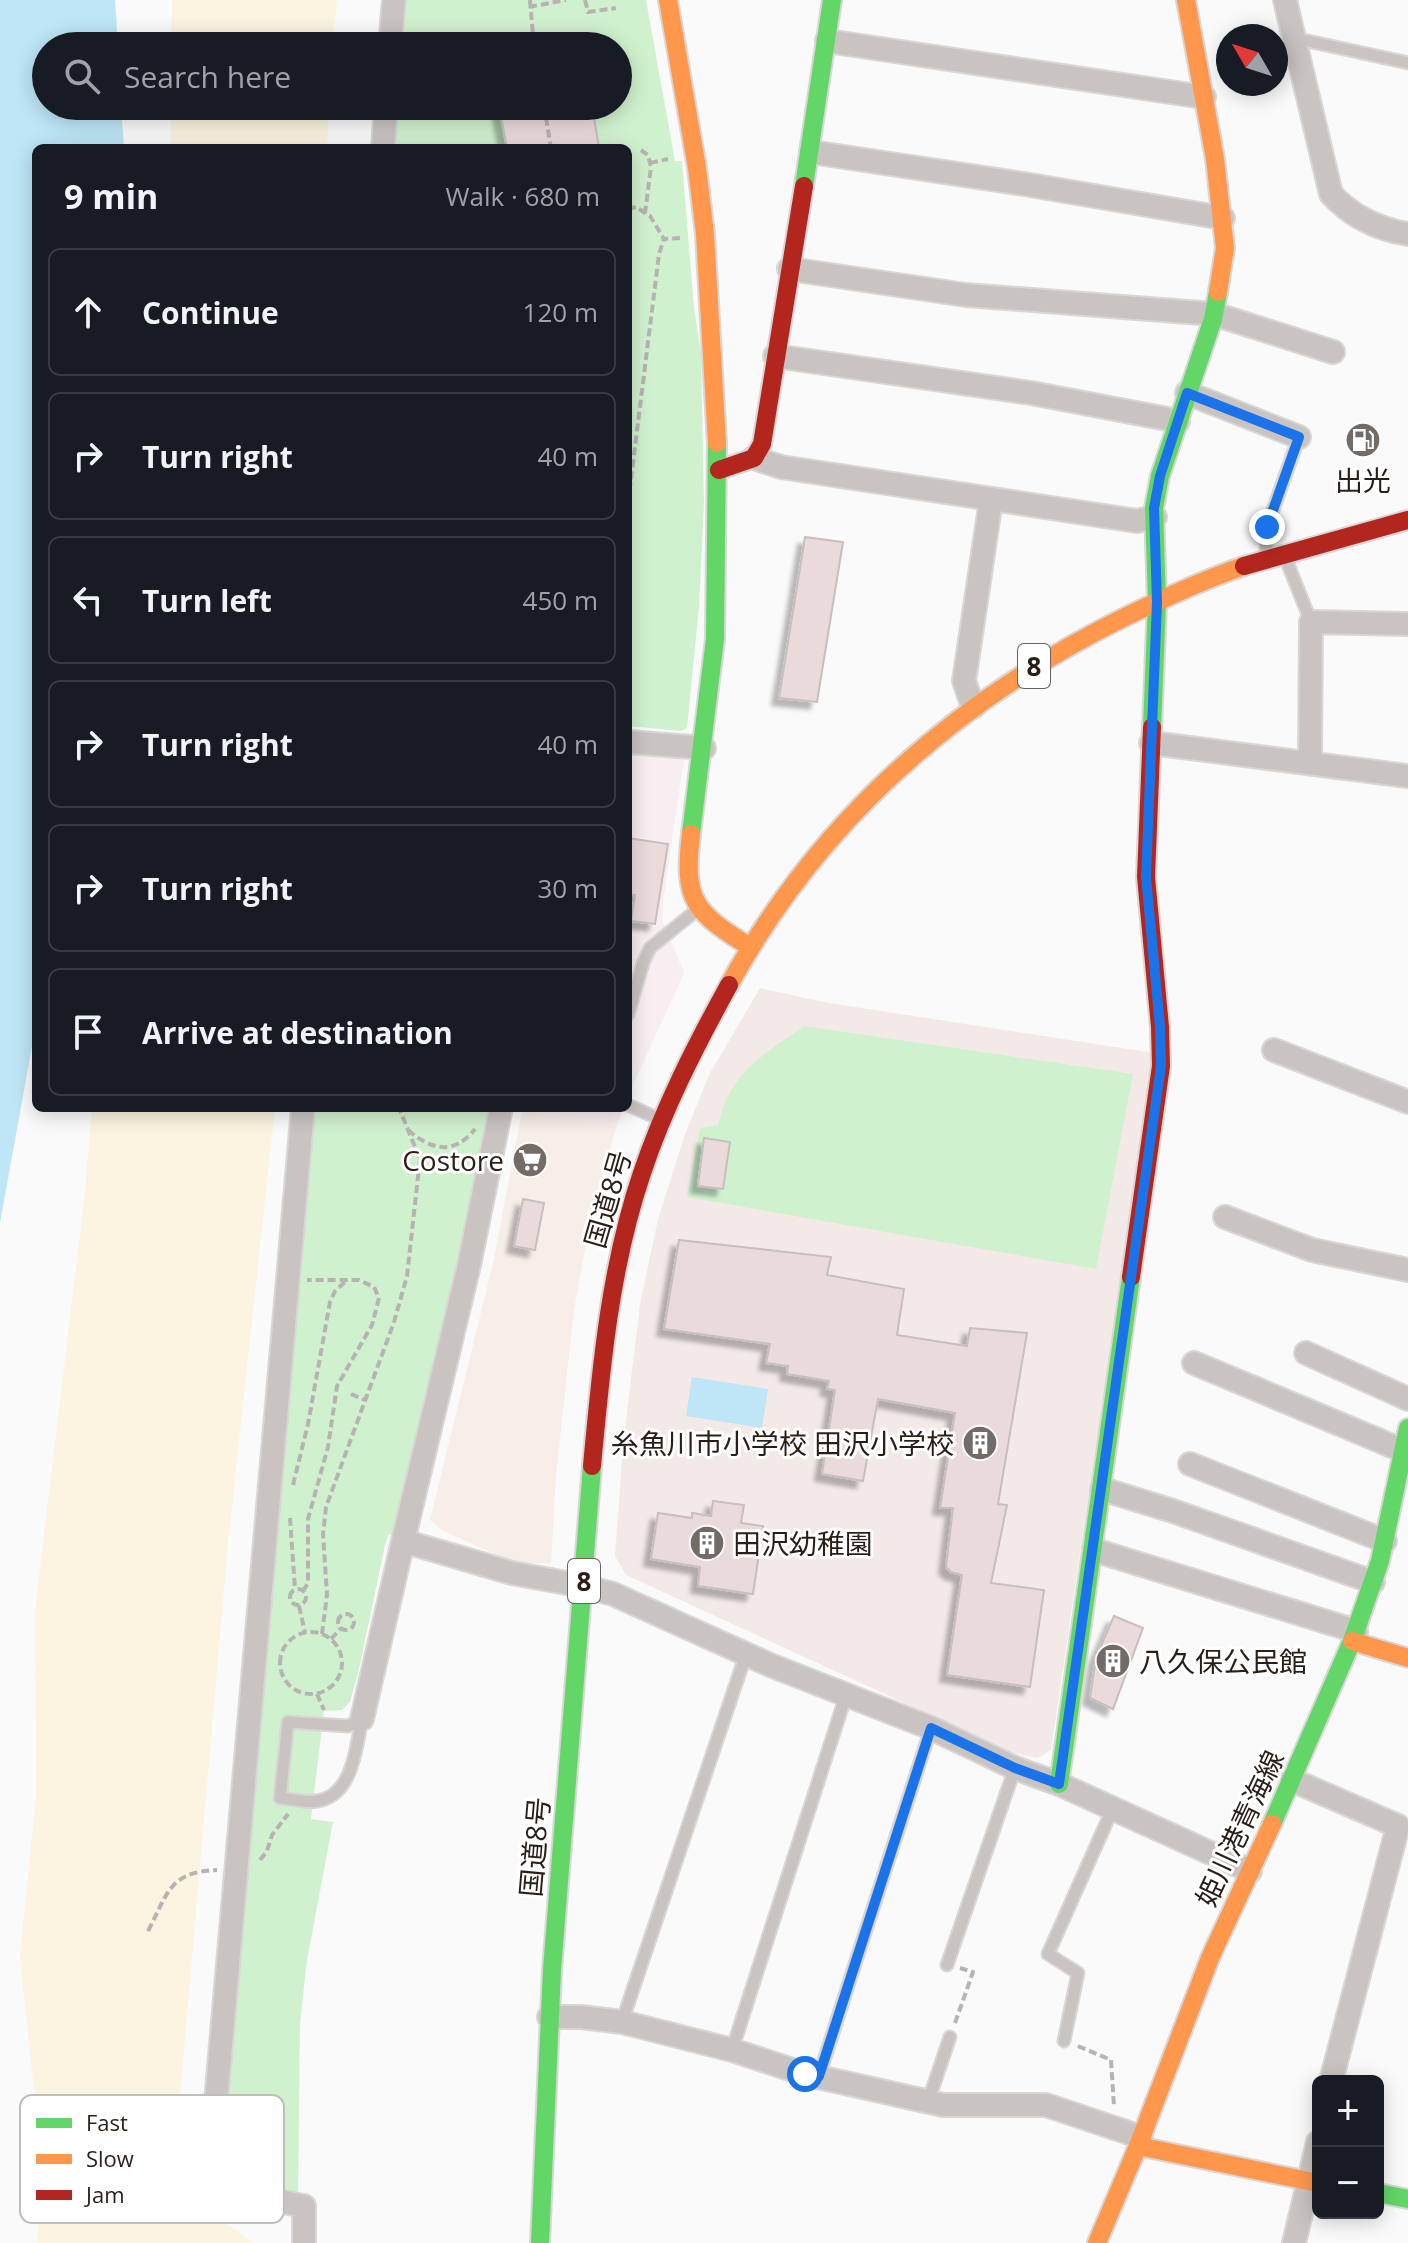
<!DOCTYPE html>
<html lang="en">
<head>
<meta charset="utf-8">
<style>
	:root { --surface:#171b24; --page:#242831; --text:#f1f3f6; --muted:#9ea1a6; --line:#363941 }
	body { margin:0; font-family:"Open Sans","Noto Sans JP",sans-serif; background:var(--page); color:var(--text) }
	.controls { position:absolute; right:24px; bottom:24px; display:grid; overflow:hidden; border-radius:12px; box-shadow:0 4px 20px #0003 }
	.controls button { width:72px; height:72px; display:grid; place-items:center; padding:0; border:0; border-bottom:2px solid var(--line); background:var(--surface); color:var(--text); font:40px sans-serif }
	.compass { position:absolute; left:1216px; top:24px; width:72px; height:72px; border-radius:50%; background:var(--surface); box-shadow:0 4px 20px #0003; rotate:309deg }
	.stop { position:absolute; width:24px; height:24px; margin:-18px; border:6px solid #1a73e8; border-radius:50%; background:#fff }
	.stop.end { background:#1a73e8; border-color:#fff; box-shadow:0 2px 8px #0008 }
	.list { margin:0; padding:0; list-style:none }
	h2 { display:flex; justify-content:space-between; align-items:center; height:104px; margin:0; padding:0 32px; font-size:34px }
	h2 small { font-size:26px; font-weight:400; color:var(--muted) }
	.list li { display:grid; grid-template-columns:52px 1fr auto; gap:24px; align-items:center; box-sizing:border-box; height:128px; margin:0 16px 16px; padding:0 16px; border:2px solid var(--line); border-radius:12px }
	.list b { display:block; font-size:30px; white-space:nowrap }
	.list em { font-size:26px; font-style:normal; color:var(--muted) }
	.icon { flex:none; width:44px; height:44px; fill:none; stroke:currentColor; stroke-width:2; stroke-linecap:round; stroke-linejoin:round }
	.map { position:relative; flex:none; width:1408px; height:2243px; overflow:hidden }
	.search { position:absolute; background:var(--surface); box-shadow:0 4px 20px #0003; left:32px; top:32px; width:600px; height:88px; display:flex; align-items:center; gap:20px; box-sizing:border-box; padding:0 28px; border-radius:44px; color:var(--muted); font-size:30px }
	.panel { position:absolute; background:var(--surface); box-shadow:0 4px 20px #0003; left:32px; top:144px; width:600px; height:968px; border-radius:12px }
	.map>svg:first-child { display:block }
	.built { fill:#f7eee9 }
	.industrial { fill:#f8edf0 }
	.education { fill:#f3eae7 }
	.green { fill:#d0f1ce }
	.sand { fill:#faf4e0 }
	.water { fill:#bee6f6 }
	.building { fill:#eadbda; stroke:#c6bfbe; stroke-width:2; filter:url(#shadow) }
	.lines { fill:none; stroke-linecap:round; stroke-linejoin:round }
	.lane-casing { stroke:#d9d7d6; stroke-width:15 }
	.street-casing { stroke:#d9d7d6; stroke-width:26 }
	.fast-casing { stroke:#d9d7d6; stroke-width:22 }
	.slow-casing { stroke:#d9d7d6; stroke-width:22 }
	.jam-casing { stroke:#d9d7d6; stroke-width:22 }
	.path { stroke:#b6b3b2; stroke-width:4; stroke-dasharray:8 4; stroke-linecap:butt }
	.lane { stroke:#c9c4c2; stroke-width:11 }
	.street { stroke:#c9c4c2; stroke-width:22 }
	.fast { stroke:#63d668; stroke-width:18 }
	.slow { stroke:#ff974d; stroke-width:18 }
	.jam { stroke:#b3261e; stroke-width:18 }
	.route { stroke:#1a73e8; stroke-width:10 }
	.labels { text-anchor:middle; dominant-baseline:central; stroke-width:6; stroke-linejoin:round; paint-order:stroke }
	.shield { fill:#fff; stroke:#6a625d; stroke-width:2 }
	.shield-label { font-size:26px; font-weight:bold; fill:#2a1e17 }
	.poi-label { font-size:28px; fill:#2a1e17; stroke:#fff; text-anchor:end }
	.street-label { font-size:28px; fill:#2a1e17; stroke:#fff }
	.key { fill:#fff; stroke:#bfbcb9; stroke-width:2 }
	.key-label { font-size:22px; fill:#2a1e17 }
</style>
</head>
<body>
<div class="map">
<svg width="1408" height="2243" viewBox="0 0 1408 2243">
	<defs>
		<filter id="shadow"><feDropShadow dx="-7" dy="7" stdDeviation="2" flood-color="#0004"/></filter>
	</defs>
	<rect width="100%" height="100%" fill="#fafafa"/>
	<!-- built -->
	<path class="built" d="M522,1110L617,1125L592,1210L574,1310L556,1476L551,1563H515L443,1531L430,1520L494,1259Z"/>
	<!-- industrial -->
	<path class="industrial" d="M628,751L681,756L684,759L663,902V922L684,973L628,1096Z
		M522,1108H623L617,1125L522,1110Z"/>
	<!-- education -->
	<path class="education" d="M760,988L829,1003L1154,1053L1051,1750L1038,1758L1013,1753L626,1575L615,1556L623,1445L640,1304L658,1219L685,1134L710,1073Z"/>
	<!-- green -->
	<path class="green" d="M400,0H646L675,161H682L694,308L701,353L704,504L699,607L687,728L681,731L628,726V148H390L393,106H618V46H397Z
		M804,1026L1133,1074L1096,1269L687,1197L700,1128L718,1125C732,1069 760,1058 804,1026Z
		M311,1108H491L464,1247L394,1534L388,1535L385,1545L359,1669L350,1702L342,1710L324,1711L311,1819L333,1822L307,1960L300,2023L298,2198L256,2184L224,2138Z"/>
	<!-- sand -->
	<path class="sand" d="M172,0H337L332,46H171Z
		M171,106H329L327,148H170Z
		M92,1108H275L228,1543L178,2119L186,2171L203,2206L253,2243H37L43,2178L20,1956L36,1795L35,1610L85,1192Z"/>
	<!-- water -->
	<path class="water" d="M0,0H115L118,46H46V106H121L124,148H36V1024L0,1223Z
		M692,1377L768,1389L762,1428L686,1416Z"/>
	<!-- building -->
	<path class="building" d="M499,106H592L599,148H507Z
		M805,537L843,542L817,702L779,698Z
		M628,838L668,844L655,924L631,921L635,895L628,894Z
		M704,1138L730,1142L723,1189L698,1186Z
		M523,1199L544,1203L535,1250L514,1246Z
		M679,1240L831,1257L827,1275L904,1289L897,1335L967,1346L970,1328L1027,1333L998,1504L1007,1505L991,1583L1044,1590L1030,1687L947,1675L962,1575L951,1572L946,1567L953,1508H940L955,1413L878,1399L863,1481L822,1474L835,1390L827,1389L829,1381L787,1374L788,1366L766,1363L770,1344L664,1329Z
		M713,1501L744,1505L741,1523L763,1526L753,1594L698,1586L700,1567L651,1559L658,1513L692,1518V1513L711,1516Z
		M1114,1616L1143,1628L1113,1709L1090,1698L1096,1657Z"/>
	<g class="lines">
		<defs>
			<path id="lane" d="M1294,38L1408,63
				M1266,550L1267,527L1299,437
				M1287,562L1311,622
				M628,1015L643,963L650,948L698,909
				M628,1105L657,1118
				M362,1719C356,1747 353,1796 317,1801C306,1803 292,1799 280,1798L288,1722L348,1726Z
				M947,1965L1015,1768
				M622,2022L746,1654
				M1064,2041L1078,1973L1048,1954L1113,1808
				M732,2050L846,1695
				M819,2076L931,1728
				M928,2102L950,2037"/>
			<path id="street" d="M1285,0L1331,194C1352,217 1377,229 1408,234
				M827,41L1204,97
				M390,46L394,0
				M383,148L386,106
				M811,152L1024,184L1223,218
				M789,269L966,295L1214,314L1333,352
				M775,356L1031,393L1178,421
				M1187,393L1299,437
				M754,458L781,467L1137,521L1155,517
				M973,707L964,681L991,500
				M628,742L704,748
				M1151,743L1408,776
				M1310,763L1311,622L1408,624
				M1274,1050L1408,1102
				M303,1108L215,2113C218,2169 249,2198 304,2206V2243
				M1225,1217L1312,1250L1408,1270
				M1306,1353L1408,1399
				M1194,1363L1404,1451
				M1190,1464L1385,1541
				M1102,1489L1173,1511L1373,1582
				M403,1541L469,1265L501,1108
				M1094,1550L1356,1631
				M362,1719L403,1541L512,1573L583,1586L613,1594L770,1665L931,1728L1015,1768L1059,1784L1250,1871
				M1292,1780L1398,1826L1331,2081
				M549,2017H581L622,2022L732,2050L805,2074L943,2105H1046L1141,2137
				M1294,2243L1318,2142"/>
			<path id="fast" d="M804,186L832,0
				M1152,727L1157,602L1154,508L1160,476L1213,319L1218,292
				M691,834L715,639L717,443
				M1059,1784L1131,1277
				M1272,1824L1352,1641L1380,1561L1408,1428
				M1378,2193L1408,2199
				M540,2243L552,1970L592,1466"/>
			<path id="slow" d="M668,0L697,168L705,234L717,443
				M1186,0L1215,159L1225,248L1218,292
				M691,834C683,901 694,912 750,947
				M729,985C820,819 958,699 1127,616C1165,598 1203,580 1244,566
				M1352,1641L1408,1658
				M1138,2146L1318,2183
				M1097,2243L1138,2146L1210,1958L1272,1824"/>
			<path id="jam" d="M719,470L754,458L762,444L804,186
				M1244,566L1408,520
				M1131,1277L1161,1066L1160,1027L1146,877L1152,727
				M592,1466C601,1368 610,1267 642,1173C664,1107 696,1045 729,985"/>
		</defs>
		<!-- lane casing -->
		<use href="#lane" class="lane-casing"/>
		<!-- street casing -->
		<use href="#street" class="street-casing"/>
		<!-- fast casing -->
		<use href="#fast" class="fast-casing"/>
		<!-- slow casing -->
		<use href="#slow" class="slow-casing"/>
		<!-- jam casing -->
		<use href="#jam" class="jam-casing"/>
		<!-- path -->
		<path class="path" d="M530,0L534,46
			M585,0L588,12L616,8
			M529,7L566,0
			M544,106L551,148
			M641,150L648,155L651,167L645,213
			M650,163L668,159
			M628,209L636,207L650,216L664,239L680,238
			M628,503L659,254L664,239
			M408,1130C432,1150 453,1156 475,1129
			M351,1394L365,1400
			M293,1485L308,1424L330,1302L335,1291L346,1281
			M290,1518L295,1589
			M290 1597a8 8 0 1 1 16 0a8 8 0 1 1-16 0Z
			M303,1591L308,1583V1519L328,1447L337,1386L372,1325L379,1298L374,1287L359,1280H307
			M299,1606L305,1633
			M338 1622a8 8 0 1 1 16 0a8 8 0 1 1-16 0Z
			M280 1663a31 31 0 1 1 62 0a31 31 0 1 1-62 0Z
			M322,1634L327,1595L323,1534L326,1507L394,1322L407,1276L420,1159L399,1108
			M331,1639L341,1628
			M317,1694L324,1710
			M260,1860L267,1851L272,1835L288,1814
			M148,1931C168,1893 169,1872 217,1870
			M955,2023L973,1972L960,1968
			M1078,2046L1111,2060L1114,2107"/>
		<!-- lane -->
		<use href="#lane" class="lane"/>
		<!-- street -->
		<use href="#street" class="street"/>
		<!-- fast -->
		<use href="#fast" class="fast"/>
		<!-- slow -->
		<use href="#slow" class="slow"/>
		<!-- jam -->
		<use href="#jam" class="jam"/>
	</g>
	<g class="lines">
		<!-- route -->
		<path class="route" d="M805,2074L819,2076L931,1728L1015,1768L1059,1784L1161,1066L1160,1027L1146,877L1157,602L1154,508L1160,476L1187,393L1299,437L1267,527"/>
	</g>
	<!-- icons -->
	<defs>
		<symbol id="fuel-disc" viewBox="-11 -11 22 22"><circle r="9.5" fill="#736b66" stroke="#fff"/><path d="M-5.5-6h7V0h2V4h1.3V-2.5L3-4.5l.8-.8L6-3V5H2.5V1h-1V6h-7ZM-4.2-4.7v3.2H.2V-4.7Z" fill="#fff"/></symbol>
		<symbol id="supermarket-disc" viewBox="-11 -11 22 22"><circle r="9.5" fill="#736b66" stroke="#fff"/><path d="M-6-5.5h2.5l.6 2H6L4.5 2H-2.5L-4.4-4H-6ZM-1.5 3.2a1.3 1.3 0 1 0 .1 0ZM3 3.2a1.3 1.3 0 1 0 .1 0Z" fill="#fff"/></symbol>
		<symbol id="building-disc" viewBox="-11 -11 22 22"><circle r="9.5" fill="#736b66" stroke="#fff"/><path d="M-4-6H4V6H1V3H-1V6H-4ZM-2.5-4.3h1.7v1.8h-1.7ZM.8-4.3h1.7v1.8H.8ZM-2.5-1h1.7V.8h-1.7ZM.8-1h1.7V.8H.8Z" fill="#fff"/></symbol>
	</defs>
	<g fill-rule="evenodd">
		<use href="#fuel-disc" x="1343" y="420" width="40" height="40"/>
		<use href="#supermarket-disc" x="510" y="1140" width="40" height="40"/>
		<use href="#building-disc" x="960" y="1423" width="40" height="40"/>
		<use href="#building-disc" x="687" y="1523" width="40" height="40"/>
		<use href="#building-disc" x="1093" y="1641" width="40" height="40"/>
	</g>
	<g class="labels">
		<!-- shield labels -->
		<g class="shield">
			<rect x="1018" y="644" width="32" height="44" rx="6"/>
			<rect x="568" y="1559" width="32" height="44" rx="6"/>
		</g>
		<g class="shield-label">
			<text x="1034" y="666">8</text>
			<text x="584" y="1581">8</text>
		</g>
		<!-- poi labels -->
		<g class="poi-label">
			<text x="1363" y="480" text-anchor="middle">出光</text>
			<text x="504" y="1160">Costore</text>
			<text x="954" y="1443">糸魚川市小学校 田沢小学校</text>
			<text x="733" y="1543" text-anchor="start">田沢幼稚園</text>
			<text x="1139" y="1661" text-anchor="start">八久保公民館</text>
		</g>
		<!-- street labels -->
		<g class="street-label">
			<text transform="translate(607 1199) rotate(-74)">国道8号</text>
			<text transform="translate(1239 1828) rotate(-65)">姫川港青海線</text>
			<text transform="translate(534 1847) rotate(-85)">国道8号</text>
		</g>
	</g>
	<!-- legend -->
	<rect x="20" y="2095" width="264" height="128" rx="12" class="key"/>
	<rect x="36" y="2118" width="36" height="10" fill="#63d668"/>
	<rect x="36" y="2154" width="36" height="10" fill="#ff974d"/>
	<rect x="36" y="2190" width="36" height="10" fill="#b3261e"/>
	<g class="key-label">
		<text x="86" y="2131">Fast</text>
		<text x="86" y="2167">Slow</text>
		<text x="86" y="2203">Jam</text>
	</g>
</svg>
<div class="controls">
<button>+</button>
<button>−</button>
</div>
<svg class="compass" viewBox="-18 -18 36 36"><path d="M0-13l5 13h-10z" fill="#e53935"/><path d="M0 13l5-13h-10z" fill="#9ea1a6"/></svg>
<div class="stop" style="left:805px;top:2074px"></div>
<div class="stop end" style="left:1267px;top:527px"></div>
<div class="search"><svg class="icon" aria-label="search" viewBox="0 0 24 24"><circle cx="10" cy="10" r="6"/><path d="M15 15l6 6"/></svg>Search here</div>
<section class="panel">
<h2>9 min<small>Walk · 680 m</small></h2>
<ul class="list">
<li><svg class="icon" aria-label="ahead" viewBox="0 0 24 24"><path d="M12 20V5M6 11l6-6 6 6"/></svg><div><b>Continue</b></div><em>120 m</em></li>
<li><svg class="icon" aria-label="right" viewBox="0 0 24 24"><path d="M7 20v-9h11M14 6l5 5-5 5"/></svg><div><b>Turn right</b></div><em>40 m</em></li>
<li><svg class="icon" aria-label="left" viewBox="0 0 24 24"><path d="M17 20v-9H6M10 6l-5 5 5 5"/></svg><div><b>Turn left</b></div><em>450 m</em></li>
<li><svg class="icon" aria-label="right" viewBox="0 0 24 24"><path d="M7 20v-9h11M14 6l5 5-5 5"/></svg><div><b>Turn right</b></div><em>40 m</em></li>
<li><svg class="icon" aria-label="right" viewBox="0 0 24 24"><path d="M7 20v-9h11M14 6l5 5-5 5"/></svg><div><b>Turn right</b></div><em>30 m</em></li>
<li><svg class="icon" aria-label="arrive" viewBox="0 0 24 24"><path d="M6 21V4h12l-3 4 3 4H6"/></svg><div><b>Arrive at destination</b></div></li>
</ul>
</section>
</div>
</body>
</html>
